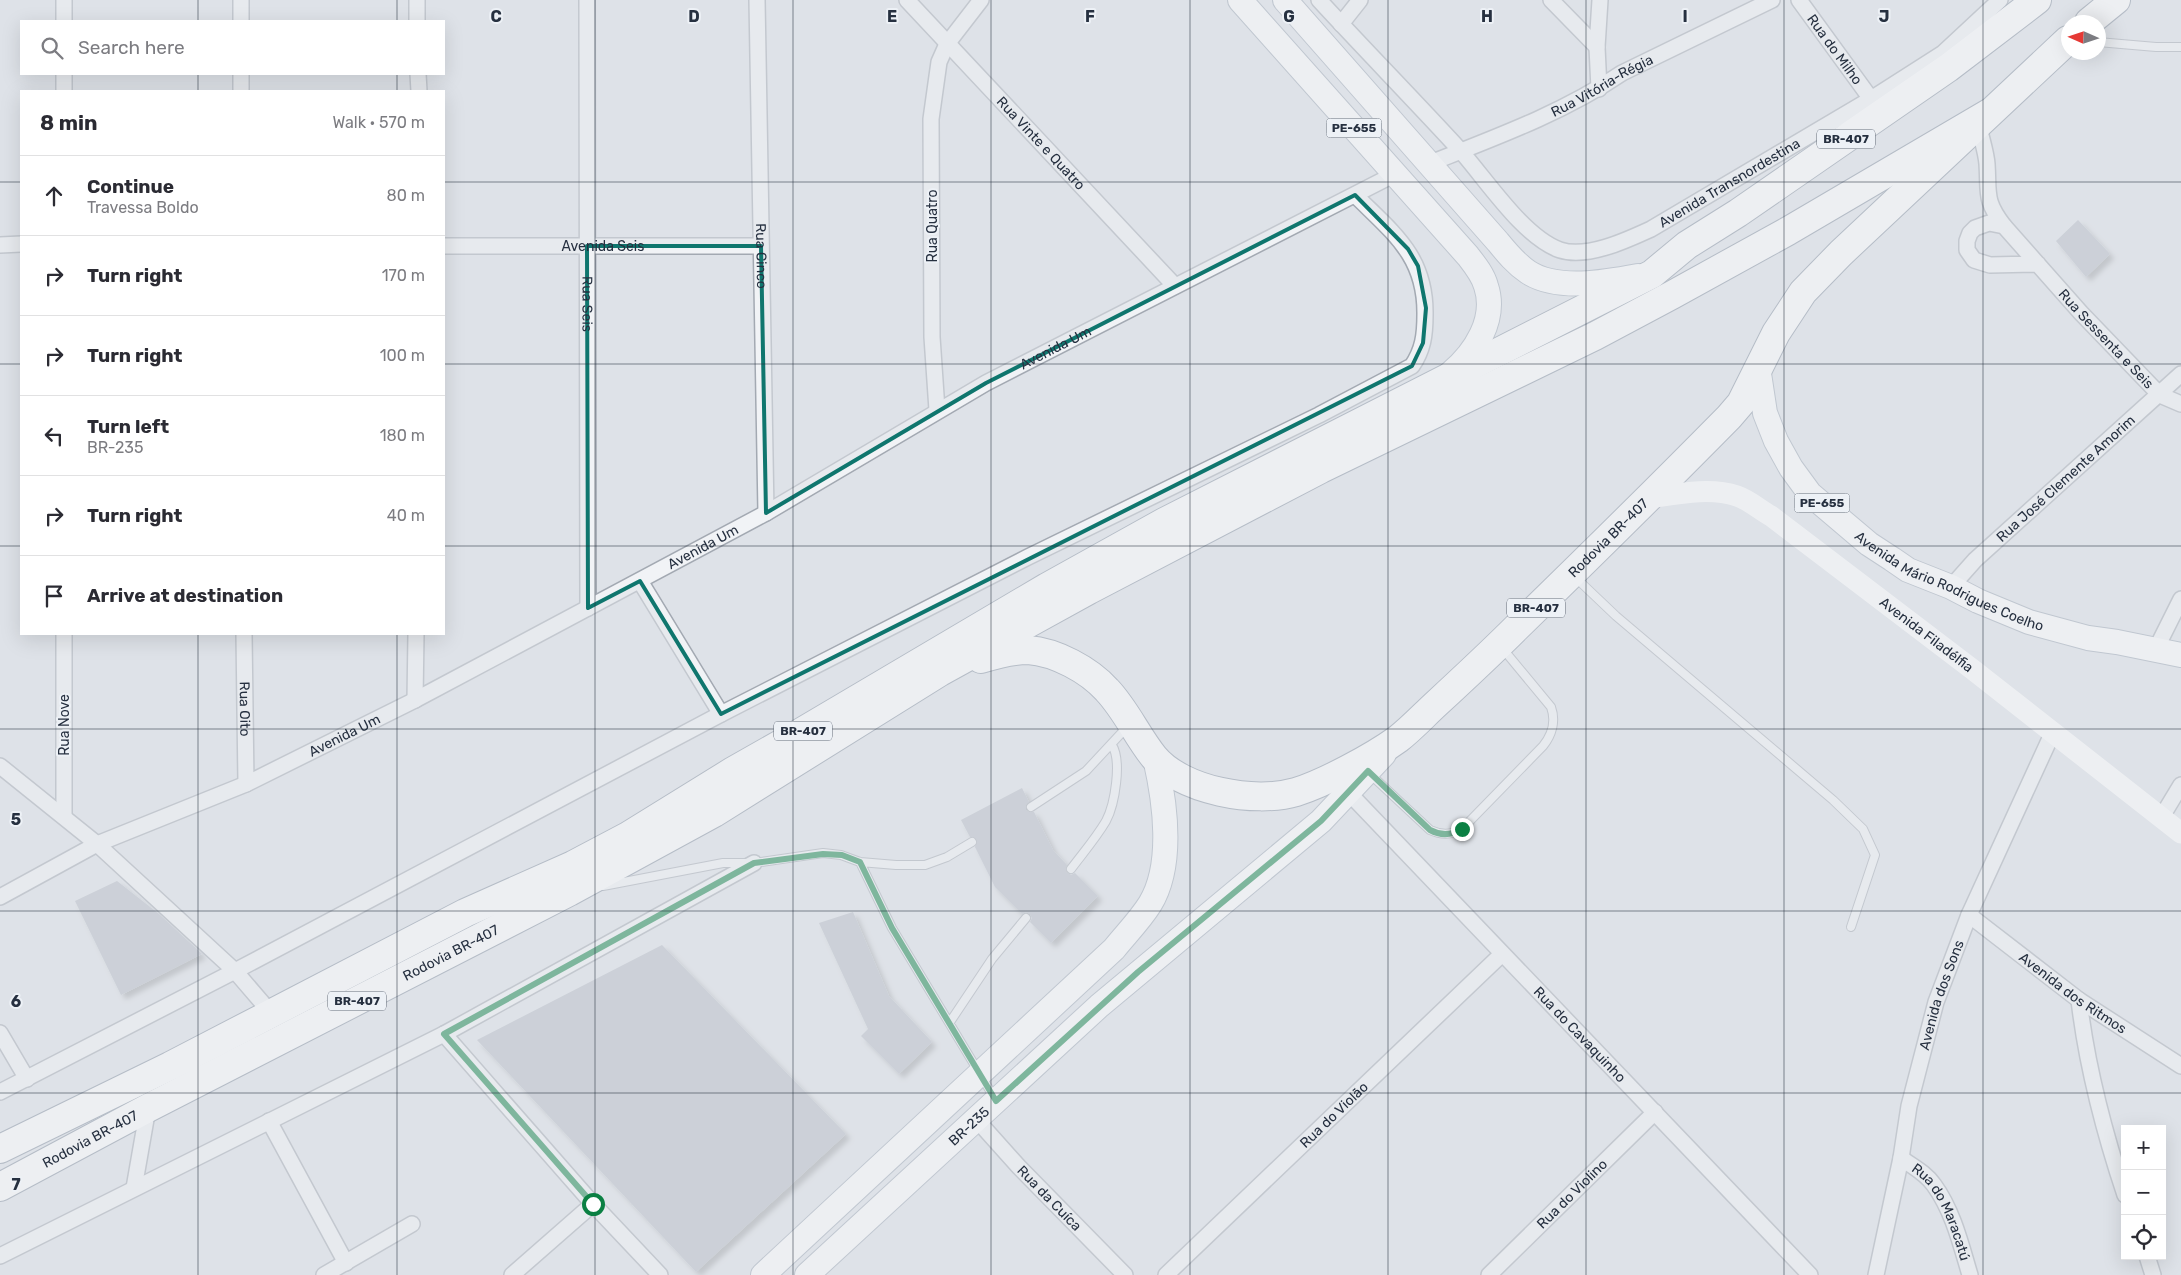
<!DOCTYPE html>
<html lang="en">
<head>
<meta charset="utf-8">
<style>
	:root { --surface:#fff; --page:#f7f7f7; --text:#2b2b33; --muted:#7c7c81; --line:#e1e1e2 }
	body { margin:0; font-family:Rubik,sans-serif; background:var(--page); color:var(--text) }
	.controls { position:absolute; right:15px; bottom:15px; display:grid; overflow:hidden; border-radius:0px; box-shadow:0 5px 20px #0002 }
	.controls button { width:45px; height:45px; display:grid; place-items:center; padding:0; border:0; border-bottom:1px solid var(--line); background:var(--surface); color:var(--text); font:25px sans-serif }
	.compass { position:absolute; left:2061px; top:15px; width:45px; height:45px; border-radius:50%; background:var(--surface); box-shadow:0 5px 20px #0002; rotate:273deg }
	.stop { position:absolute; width:15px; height:15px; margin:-11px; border:4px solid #0b8043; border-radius:50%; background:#fff }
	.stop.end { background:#0b8043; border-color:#fff; box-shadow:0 1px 5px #0008 }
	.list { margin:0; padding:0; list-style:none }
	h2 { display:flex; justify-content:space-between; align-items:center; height:65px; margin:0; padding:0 20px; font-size:21px }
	h2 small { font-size:16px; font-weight:400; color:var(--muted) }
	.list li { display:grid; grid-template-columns:32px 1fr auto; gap:15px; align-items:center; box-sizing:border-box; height:80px; padding:0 20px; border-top:1px solid var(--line) }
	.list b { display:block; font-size:19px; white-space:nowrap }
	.list p { margin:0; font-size:16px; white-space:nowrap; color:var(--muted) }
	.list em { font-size:16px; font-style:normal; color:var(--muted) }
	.icon { flex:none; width:28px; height:28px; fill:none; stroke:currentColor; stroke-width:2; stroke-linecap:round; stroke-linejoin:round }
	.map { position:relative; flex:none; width:2181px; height:1275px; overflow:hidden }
	.search { position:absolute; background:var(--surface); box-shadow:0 5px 20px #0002; left:20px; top:20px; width:425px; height:55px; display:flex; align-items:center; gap:12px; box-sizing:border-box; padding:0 18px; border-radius:0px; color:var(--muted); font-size:19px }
	.panel { position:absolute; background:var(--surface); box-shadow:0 5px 20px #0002; left:20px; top:90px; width:425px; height:545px; border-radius:0px }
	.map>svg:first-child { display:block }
	.building { fill:#b5bbc5; filter:url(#shadow) }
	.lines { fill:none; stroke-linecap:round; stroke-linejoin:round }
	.lane-casing { stroke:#a3a9b2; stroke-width:10 }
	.street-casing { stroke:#a3a9b2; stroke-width:18 }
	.primary-casing { stroke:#9ca7b5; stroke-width:26 }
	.highway-casing { stroke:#8490a0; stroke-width:30 }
	.lane { stroke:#f1f3f6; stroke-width:8 }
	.street { stroke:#f1f3f6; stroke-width:15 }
	.secondary { stroke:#fff; stroke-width:21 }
	.primary { stroke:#fff; stroke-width:24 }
	.highway { stroke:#fff; stroke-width:28 }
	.route { stroke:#0b8043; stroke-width:6 }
	.marked { fill:none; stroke:#0f766e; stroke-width:4; stroke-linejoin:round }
	.grid { fill:none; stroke:#263040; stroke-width:1; stroke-opacity:0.55 }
	.labels { text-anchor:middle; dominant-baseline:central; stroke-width:4; stroke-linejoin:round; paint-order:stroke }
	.shield { fill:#edf1f6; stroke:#626a77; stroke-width:1 }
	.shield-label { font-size:12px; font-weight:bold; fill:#263040 }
	.street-label { font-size:14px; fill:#263040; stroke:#edf1f6 }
	.grid-label { font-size:16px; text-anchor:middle; font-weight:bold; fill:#263040; stroke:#edf1f6; stroke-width:4; stroke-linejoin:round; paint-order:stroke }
</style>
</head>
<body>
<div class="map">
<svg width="2181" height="1275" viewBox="0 0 2181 1275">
	<defs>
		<filter id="shadow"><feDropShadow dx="4.5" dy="4.5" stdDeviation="2.5" flood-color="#0004"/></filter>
	</defs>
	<rect width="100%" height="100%" fill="#dee2e8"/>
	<!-- building -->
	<path class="building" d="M2078,220L2110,254L2086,277L2056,241Z
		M1022,788L1029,802L1026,805V810L1029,812H1034L1053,850L1067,865L1066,872L1071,875L1075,873L1098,896L1051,943L1030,922L1032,918L1030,914L1026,912L1022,914L995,887L975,847L977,840L970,837L961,820Z
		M117,881L159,914L202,954L121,995L75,901Z
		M853,912L889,996L932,1042L899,1074L861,1036L868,1029L819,923Z
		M662,945L846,1134L696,1272L477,1040Z"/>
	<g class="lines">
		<defs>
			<path id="lane" d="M2098,42L2156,47H2181
				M1575,577L1616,616L1833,800L1863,829L1875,855L1851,927
				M1369,773L1430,830C1441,835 1452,835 1462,829L1543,746C1552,735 1556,721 1551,707L1503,649
				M1031,807L1086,771L1127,727
				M860,862L892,928L995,1099
				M1071,869C1083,853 1096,838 1106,821C1115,804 1122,761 1112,745
				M603,886L723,863H754L823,853L841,855L860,862L896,865H925L947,857L972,842
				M950,1022L992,959L1026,918"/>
			<g id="street">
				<path d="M64,0V21"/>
				<path d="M241,0V21"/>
				<path d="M417,0V21"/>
				<path id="s1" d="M587,0L588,608"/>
				<path id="s2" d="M757,0L766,513"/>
				<path id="s3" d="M907,0L1175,286"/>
				<path id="s4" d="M1319,0C1365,50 1413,99 1459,149C1486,179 1523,237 1560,250C1587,259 1627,240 1651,229L1871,99L1943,53L2000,0"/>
				<path d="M1551,0L1597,47"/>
				<path id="s5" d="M1799,0L1871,99"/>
				<path d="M1341,24L1360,0"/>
				<path d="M64,74V91"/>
				<path d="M241,74V91"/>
				<path d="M418,74L419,91"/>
				<path d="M1599,89L1597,47L1600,0"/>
				<path d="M1979,126C1981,138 1986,151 1987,164C1989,193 1984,200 2004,226"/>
				<path id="s6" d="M1428,164C1494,138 1563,113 1622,73L1772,0"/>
				<path d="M0,245L21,244"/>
				<path id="s7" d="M444,246H761"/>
				<path id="s8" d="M2038,264L1990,265L1974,260L1967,250V241L1970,233L1975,228L1989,223L2004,226L2081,313L2160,395L2181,404"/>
				<path d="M937,410L932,337L931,119L939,62L947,44L981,0"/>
				<path d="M640,581L721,714"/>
				<path id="s9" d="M1951,587L1975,560L2181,374"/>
				<path id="s10" d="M244,634L246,784"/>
				<path d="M2156,649L2181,599"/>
				<path d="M415,700L416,634"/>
				<path d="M0,766L97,844L235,971L271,1013"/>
				<path id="s11" d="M1349,793L1810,1275"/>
				<path d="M64,816V634"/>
				<path d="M2161,818L2181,785"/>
				<path id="s12" d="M0,897L97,844L246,784L415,700L766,513L986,383L1395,174"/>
				<path id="s13" d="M1969,915L2079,1000L2181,1066"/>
				<path d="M2079,1000C2087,1068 2103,1129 2125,1195"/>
				<path d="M0,1033L27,1079"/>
				<path d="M444,1034L593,1204L660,1275"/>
				<path d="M0,1092L235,971L721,714L1028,557L1319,415L1412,366C1423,350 1425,335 1425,315C1426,256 1393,233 1355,195"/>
				<path id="s14" d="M976,1119L1019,1167L1125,1275"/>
				<path d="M269,1121L346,1263"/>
				<path id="s15" d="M1901,1158C1912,1166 1926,1173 1934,1185C1953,1211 1961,1245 1970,1275"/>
				<path d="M134,1188L148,1108"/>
				<path d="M0,1256L444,1034L754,863"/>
				<path d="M2147,1256L2153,1275"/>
				<path d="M324,1275L412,1224"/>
				<path d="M512,1275L593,1204"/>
				<path id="s16" d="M1166,1275L1502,954"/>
				<path id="s17" d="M1489,1275L1655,1112"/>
				<path id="s18" d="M1876,1275L1901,1158L1909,1106L1936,1002L1969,915L2053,732"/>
			</g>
			<g id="primary">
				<path d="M1240,0L1468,256C1475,265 1483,275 1486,286C1497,319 1475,353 1451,373"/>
				<path d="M1285,0L1498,242C1507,253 1516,264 1528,272C1557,291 1606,282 1638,276"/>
				<path id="s20" d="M1758,367L1765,413L1776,441L1791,468L1810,494L1869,544L1892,559L1908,570L1951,587L1978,601L2029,622L2088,638L2117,642L2181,655"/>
				<path d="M763,1275L1114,949C1126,934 1140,920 1150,904C1174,865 1165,801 1155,758"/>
				<path id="s21" d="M807,1275L1099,1006L1321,821L1384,754"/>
			</g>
			<g id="highway">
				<path d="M2089,22L2116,0"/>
				<path id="s22" d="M981,659C997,654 1011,650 1028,650C1056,652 1089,670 1107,690C1126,710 1137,736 1154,757C1182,791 1255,804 1296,792C1325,783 1373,757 1398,739C1411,729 1424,715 1436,704C1463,679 1490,654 1516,628C1588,558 1659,488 1729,417L1741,403L1776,333L1803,292L1841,253L2068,40"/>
				<path d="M0,1149L170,1066L465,913L573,865L628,836L733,771L793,737L1047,587L1164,522L1652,274L1687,245L1738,213L1948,68L2037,0"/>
				<path id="s23" d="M0,1187L148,1108L569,892L714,813L940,672L1089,590L1321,469L1595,336L1672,295L1788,231L1989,113"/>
			</g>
		</defs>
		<!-- lane casing -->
		<use href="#lane" class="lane-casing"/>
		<!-- street casing -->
		<use href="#street" class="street-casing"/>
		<!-- primary casing -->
		<use href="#primary" class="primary-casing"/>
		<!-- highway casing -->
		<use href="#highway" class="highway-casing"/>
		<!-- lane -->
		<use href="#lane" class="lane"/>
		<!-- street -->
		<use href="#street" class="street"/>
		<!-- secondary -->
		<path class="secondary" id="s19" d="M1649,498C1677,494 1710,487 1737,496C1749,500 1760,510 1771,516L1972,669L2181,833"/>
		<!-- primary -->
		<use href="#primary" class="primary"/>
		<!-- highway -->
		<use href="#highway" class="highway"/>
	</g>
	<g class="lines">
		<!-- route -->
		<path class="route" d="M593,1204L444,1034L754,863L823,854L842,855L860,862L892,928L996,1101L1138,972L1321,821L1368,771L1430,830C1441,836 1452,835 1462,829"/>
	</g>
	<!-- marked area -->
	<path d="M0 0H2181V1275H0ZM1355,195L1408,249L1418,266L1426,308L1423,343L1412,366L1400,372L721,714L640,581L588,608L587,246H761L766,513L986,383Z" fill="#dee2e8" fill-opacity=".55" fill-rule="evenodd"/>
	<path class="marked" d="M1355,195L1408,249L1418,266L1426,308L1423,343L1412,366L1400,372L721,714L640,581L588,608L587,246H761L766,513L986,383Z"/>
	<!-- grid -->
	<path class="grid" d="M198,0V21M397,0V21M595,0V1275M793,0V1275M991,0V1275M1190,0V1275M1388,0V1275M1586,0V1275M1784,0V1275M1983,0V1275M198,74V91M397,74V91M0,182H21M444,182H2181M0,364H21M444,364H2181M0,546H21M444,546H2181M198,634V1275M397,634V1275M0,729H2181M0,911H2181M0,1093H2181"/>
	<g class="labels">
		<!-- shield labels -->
		<g class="shield">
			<rect x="1326.5" y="118.5" width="55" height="19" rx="4"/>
			<rect x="1817" y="129.5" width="58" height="19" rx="4"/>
			<rect x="1794.5" y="493.5" width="55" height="19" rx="4"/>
			<rect x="1507" y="598.5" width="58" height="19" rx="4"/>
			<rect x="774" y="721.5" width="58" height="19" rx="4"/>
			<rect x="328" y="991.5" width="58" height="19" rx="4"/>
		</g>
		<g class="shield-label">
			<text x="1354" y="128">PE-655</text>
			<text x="1846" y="139">BR-407</text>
			<text x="1822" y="503">PE-655</text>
			<text x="1536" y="608">BR-407</text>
			<text x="803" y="731">BR-407</text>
			<text x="357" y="1001">BR-407</text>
		</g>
		<!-- street labels -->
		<g class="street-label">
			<text stroke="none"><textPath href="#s5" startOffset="61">Rua do Milho</textPath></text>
			<text stroke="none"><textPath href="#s6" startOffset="191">Rua Vitória-Régia</textPath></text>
			<text stroke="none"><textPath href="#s3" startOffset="196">Rua Vinte e Quatro</textPath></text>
			<text stroke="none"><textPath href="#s4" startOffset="535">Avenida Transnordestina</textPath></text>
			<text transform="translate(932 226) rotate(-90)">Rua Quatro</text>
			<text stroke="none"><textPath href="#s7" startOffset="159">Avenida Seis</textPath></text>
			<text stroke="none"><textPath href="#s2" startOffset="256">Rua Cinco</textPath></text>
			<text stroke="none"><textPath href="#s1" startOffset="304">Rua Seis</textPath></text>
			<text stroke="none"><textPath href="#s8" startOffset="284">Rua Sessenta e Seis</textPath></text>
			<text stroke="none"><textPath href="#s12" startOffset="1191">Avenida Um</textPath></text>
			<text stroke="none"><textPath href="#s9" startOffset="158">Rua José Clemente Amorim</textPath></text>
			<text stroke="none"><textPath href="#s22" startOffset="779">Rodovia BR-407</textPath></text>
			<text stroke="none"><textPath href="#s12" startOffset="786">Avenida Um</textPath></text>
			<text stroke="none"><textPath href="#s20" startOffset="306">Avenida Mário Rodrigues Coelho</textPath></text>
			<text stroke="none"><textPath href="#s19" startOffset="324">Avenida Filadélfia</textPath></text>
			<text stroke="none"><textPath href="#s10" startOffset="75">Rua Oito</textPath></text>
			<text transform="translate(64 725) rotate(-90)">Rua Nove</text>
			<text stroke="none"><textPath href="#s12" startOffset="381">Avenida Um</textPath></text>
			<text stroke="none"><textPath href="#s23" startOffset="508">Rodovia BR-407</textPath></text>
			<text stroke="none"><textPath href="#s13" startOffset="130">Avenida dos Ritmos</textPath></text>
			<text stroke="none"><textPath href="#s18" startOffset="288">Avenida dos Sons</textPath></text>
			<text stroke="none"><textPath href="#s11" startOffset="334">Rua do Cavaquinho</textPath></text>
			<text stroke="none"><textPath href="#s16" startOffset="232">Rua do Violão</textPath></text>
			<text stroke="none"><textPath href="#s21" startOffset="220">BR-235</textPath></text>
			<text stroke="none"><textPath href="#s23" startOffset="102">Rodovia BR-407</textPath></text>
			<text stroke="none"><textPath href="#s17" startOffset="116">Rua do Violino</textPath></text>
			<text stroke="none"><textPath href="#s14" startOffset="108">Rua da Cuíca</textPath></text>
			<text stroke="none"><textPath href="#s15" startOffset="70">Rua do Maracatú</textPath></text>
		</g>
	</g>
	<g class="grid-label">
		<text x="496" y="22">C</text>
		<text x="694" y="22">D</text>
		<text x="892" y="22">E</text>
		<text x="1090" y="22">F</text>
		<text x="1289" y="22">G</text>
		<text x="1487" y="22">H</text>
		<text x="1685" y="22">I</text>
		<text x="1884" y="22">J</text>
		<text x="16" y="825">5</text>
		<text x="16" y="1007">6</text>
		<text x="16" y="1190">7</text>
	</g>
</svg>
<div class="controls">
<button>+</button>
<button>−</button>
<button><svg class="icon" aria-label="locate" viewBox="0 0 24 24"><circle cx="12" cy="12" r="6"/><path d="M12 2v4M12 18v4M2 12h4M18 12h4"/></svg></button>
</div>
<svg class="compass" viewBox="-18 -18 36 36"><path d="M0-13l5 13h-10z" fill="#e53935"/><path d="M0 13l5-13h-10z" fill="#7c7c81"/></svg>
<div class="stop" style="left:593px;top:1204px"></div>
<div class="stop end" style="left:1462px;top:829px"></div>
<div class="search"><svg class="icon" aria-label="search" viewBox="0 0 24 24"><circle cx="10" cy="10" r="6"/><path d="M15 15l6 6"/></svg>Search here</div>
<section class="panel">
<h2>8 min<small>Walk · 570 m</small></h2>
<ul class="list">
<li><svg class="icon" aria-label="ahead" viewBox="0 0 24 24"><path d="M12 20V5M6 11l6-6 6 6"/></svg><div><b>Continue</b><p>Travessa Boldo</p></div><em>80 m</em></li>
<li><svg class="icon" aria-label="right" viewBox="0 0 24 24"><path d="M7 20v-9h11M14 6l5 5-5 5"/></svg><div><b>Turn right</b></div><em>170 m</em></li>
<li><svg class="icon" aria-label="right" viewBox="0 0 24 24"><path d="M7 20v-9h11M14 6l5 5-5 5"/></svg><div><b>Turn right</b></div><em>100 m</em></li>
<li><svg class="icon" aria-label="left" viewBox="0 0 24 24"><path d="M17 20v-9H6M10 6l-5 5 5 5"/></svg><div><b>Turn left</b><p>BR-235</p></div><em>180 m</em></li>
<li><svg class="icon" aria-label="right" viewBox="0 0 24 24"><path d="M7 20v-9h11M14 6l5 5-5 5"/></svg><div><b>Turn right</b></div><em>40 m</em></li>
<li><svg class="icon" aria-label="arrive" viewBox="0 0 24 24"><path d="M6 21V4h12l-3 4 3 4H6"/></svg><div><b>Arrive at destination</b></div></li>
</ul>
</section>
</div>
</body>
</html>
